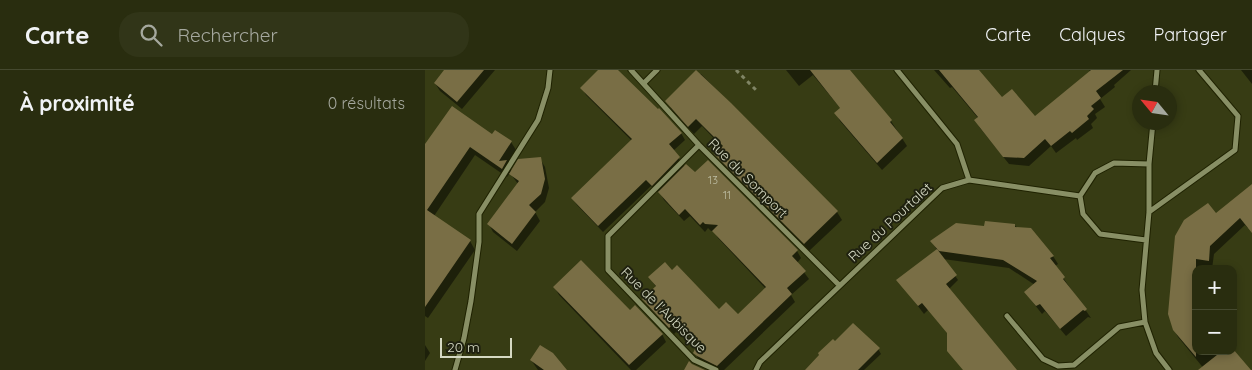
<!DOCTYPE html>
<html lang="fr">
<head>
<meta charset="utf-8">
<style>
	:root { --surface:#292d0f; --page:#313518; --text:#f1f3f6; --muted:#a5a89e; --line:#45492f }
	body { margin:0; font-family:Quicksand,sans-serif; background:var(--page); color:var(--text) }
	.controls { position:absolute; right:15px; bottom:15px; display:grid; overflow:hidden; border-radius:10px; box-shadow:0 2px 8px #0003 }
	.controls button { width:45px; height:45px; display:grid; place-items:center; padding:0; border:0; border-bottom:1px solid var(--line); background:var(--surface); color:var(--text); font:25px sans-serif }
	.compass { position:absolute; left:707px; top:15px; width:45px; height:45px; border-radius:50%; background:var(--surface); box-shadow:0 2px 8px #0003; rotate:299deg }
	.scale { position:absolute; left:15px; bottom:12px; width:72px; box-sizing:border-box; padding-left:5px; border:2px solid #d5d9c3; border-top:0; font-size:14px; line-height:18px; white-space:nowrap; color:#d5d9c3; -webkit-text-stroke:4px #1f2110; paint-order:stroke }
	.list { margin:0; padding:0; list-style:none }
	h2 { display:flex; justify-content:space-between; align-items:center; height:65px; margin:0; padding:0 20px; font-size:21px }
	h2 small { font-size:16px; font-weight:400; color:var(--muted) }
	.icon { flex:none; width:28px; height:28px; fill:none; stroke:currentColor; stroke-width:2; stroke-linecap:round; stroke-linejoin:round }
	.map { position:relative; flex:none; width:827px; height:300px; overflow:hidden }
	header { display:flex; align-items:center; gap:30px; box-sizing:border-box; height:70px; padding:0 25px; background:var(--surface); border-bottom:1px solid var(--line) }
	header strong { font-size:24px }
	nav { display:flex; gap:28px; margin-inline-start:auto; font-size:18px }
	.search { width:350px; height:45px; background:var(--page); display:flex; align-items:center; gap:12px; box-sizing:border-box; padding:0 18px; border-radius:20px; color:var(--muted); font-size:19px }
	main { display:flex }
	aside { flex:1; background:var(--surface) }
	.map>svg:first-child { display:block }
	.shadow { fill:#0007 }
	.building { fill:#796e45 }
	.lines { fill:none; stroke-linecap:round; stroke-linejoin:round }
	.street-casing { stroke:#1f2200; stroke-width:7 }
	.path { stroke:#808565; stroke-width:3; stroke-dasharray:4 4; stroke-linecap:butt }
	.street { stroke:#888f65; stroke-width:5 }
	.labels { text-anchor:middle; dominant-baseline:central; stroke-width:4; stroke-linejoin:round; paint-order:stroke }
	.number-label { font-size:11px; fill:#bebea4 }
	.street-label { font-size:14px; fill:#d5d9c3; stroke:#1f2110 }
</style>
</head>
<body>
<header>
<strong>Carte</strong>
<div class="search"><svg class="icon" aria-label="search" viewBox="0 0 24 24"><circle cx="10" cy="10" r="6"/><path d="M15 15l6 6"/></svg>Rechercher</div>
<nav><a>Carte</a><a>Calques</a><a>Partager</a></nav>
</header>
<main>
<aside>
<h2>À proximité<small>0 résultats</small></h2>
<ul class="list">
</ul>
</aside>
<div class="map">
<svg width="827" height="300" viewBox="0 0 827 300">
	<rect width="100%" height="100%" fill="#373c14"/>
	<!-- shadow -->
	<path class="shadow" d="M21,0H70L37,39L15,21L10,13Z
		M174,0H191L256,63L260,70L248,81L260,97L270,104L283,92L372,181L376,188L372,193L384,209L366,225L370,232L299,300H291L274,290L270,283L274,275L256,257L249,264L223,236L218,229L231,217L225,208L293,240L313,246L341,219L293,168L289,161H286L283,158L280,162L265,146L259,151L239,130L234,121L232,122L226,116L178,162L152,135L147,128L207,71L161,25L157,18Z
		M361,0H423L466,51L482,76L457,100L415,51L411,43L416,39L388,5L374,16Z
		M509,0H552L577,29L609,48L666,2L664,0H706L689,15L690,17L675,29L680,37L670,44L672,48L666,54L668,58L652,70L651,68L631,83L626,76L604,96L584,94L555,58L551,51L553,48L527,17L525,18Z
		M816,0H827V14Z
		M269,4H276L412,142L417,150L384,181L296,92L291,84L298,78L277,56L269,64L247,40L242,32Z
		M68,66L86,72L91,80L83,93L87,101L115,89L120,97L124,118L120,132L110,142L115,151L92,181L68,162L64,154L93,114L85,103L82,107L50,85L9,146L45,171L50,180L3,248L0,246V76Z
		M827,115V154L823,158L820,155L789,184L787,199H771V281H808L824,300H780L753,267L748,258L762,149L791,145Z
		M589,155L628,186L633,194L630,196L666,248L663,247L641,266L620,241L617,244L606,230L601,222L610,215L584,198L518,189L533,210L499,244L473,210L512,180L507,172L560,157Z
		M130,218L205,242L237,264L241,272L211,300H206L134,225Z
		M0,275L5,283L0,291Z
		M452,277L456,284L439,300H417Z
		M106,290L141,300H113Z"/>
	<!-- building -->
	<path class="building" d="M19,0H59L32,32L9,13Z
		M173,0H193L233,39L234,38L257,63L244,74L255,87L227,116L221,110L173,156L146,128L207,69L155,18Z
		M271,0L306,33L413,141L379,174L289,84L298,76L271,49L263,57L240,31Z
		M385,0H425L467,50L465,52L478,68L452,93L409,43L415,38Z
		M514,0H554L577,27L587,19L610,46L666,0H698L671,21L676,28L666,36L669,39L662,46L664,49L647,63L645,61L626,76L620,69L599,88L578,87L549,50L553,47Z
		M27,36L67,64L70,60L87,71L74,91L82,90L77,99L45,77L2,140L46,170L0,237V74Z
		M116,87L120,109L116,124L104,135L111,142L87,174L62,154L94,111L84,104L93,89Z
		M283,90L373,180L367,186L381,201L362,218L367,224L292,296L272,286L268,283L273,273L252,251L244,258L217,229L231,216L223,207L240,192L247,200L252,195L294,239L301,232L313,244L341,217L287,161L293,155L280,154L278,152L275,155L260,139L254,145L233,122L261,94L270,102Z
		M827,114V163L815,148L785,176L784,191L771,189V287L748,260L743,244L750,166L759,150L783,133L791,143Z
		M560,151L590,154V157L606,158L629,186L625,188L640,207L638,209L662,239L660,241L658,240L635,259L615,234L611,236L599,222L612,211L578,190L514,181L505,171L531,153L559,156Z
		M512,179L532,205L521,214L592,300H538L522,281V263L497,233L493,236L471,210Z
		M156,190L205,240L210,235L238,264L204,295L128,217Z
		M428,253L455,278L433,300H380L394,285L393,283L408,269L410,271Z
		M115,275L128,283L142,300H119L105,290Z
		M808,279L826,300H773L797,281H808Z
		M264,291L267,294L280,300H259Z"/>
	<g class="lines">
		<defs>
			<path id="street" d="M206,0L274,75L414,215
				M472,0L532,74L544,110
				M219,13L232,0
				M730,22L732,0
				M728,52L724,94V142L717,220L720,252L731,283L744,300
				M274,75L183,166V200L269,290L291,300
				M655,126L670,103L689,93L724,94
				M724,142L810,80L813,46L774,0
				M582,246L618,289L633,296L649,295L694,257L720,252
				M30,300L39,268L46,231L54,172V144L113,50L123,18L125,0
				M331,300L335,292L517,118L544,110L655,126L658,144L675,164L721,170"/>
		</defs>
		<!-- street casing -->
		<use href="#street" class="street-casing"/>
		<!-- path -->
		<path class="path" d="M311,0L333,22"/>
		<!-- street -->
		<use href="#street" class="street"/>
	</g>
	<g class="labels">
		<!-- number labels -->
		<g class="number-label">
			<text x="288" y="110">13</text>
			<text x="302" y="125">11</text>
		</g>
		<!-- street labels -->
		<g class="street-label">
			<text transform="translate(323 108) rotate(45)">Rue du Somport</text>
			<text transform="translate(465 152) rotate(-43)">Rue du Pourtalet</text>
			<text transform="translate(239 240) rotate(45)">Rue de l'Aubisque</text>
		</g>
	</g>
</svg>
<div class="controls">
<button>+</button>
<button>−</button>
</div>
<svg class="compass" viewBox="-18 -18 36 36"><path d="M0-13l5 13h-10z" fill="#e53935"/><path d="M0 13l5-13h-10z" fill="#a5a89e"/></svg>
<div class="scale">20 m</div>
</div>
</main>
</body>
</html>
